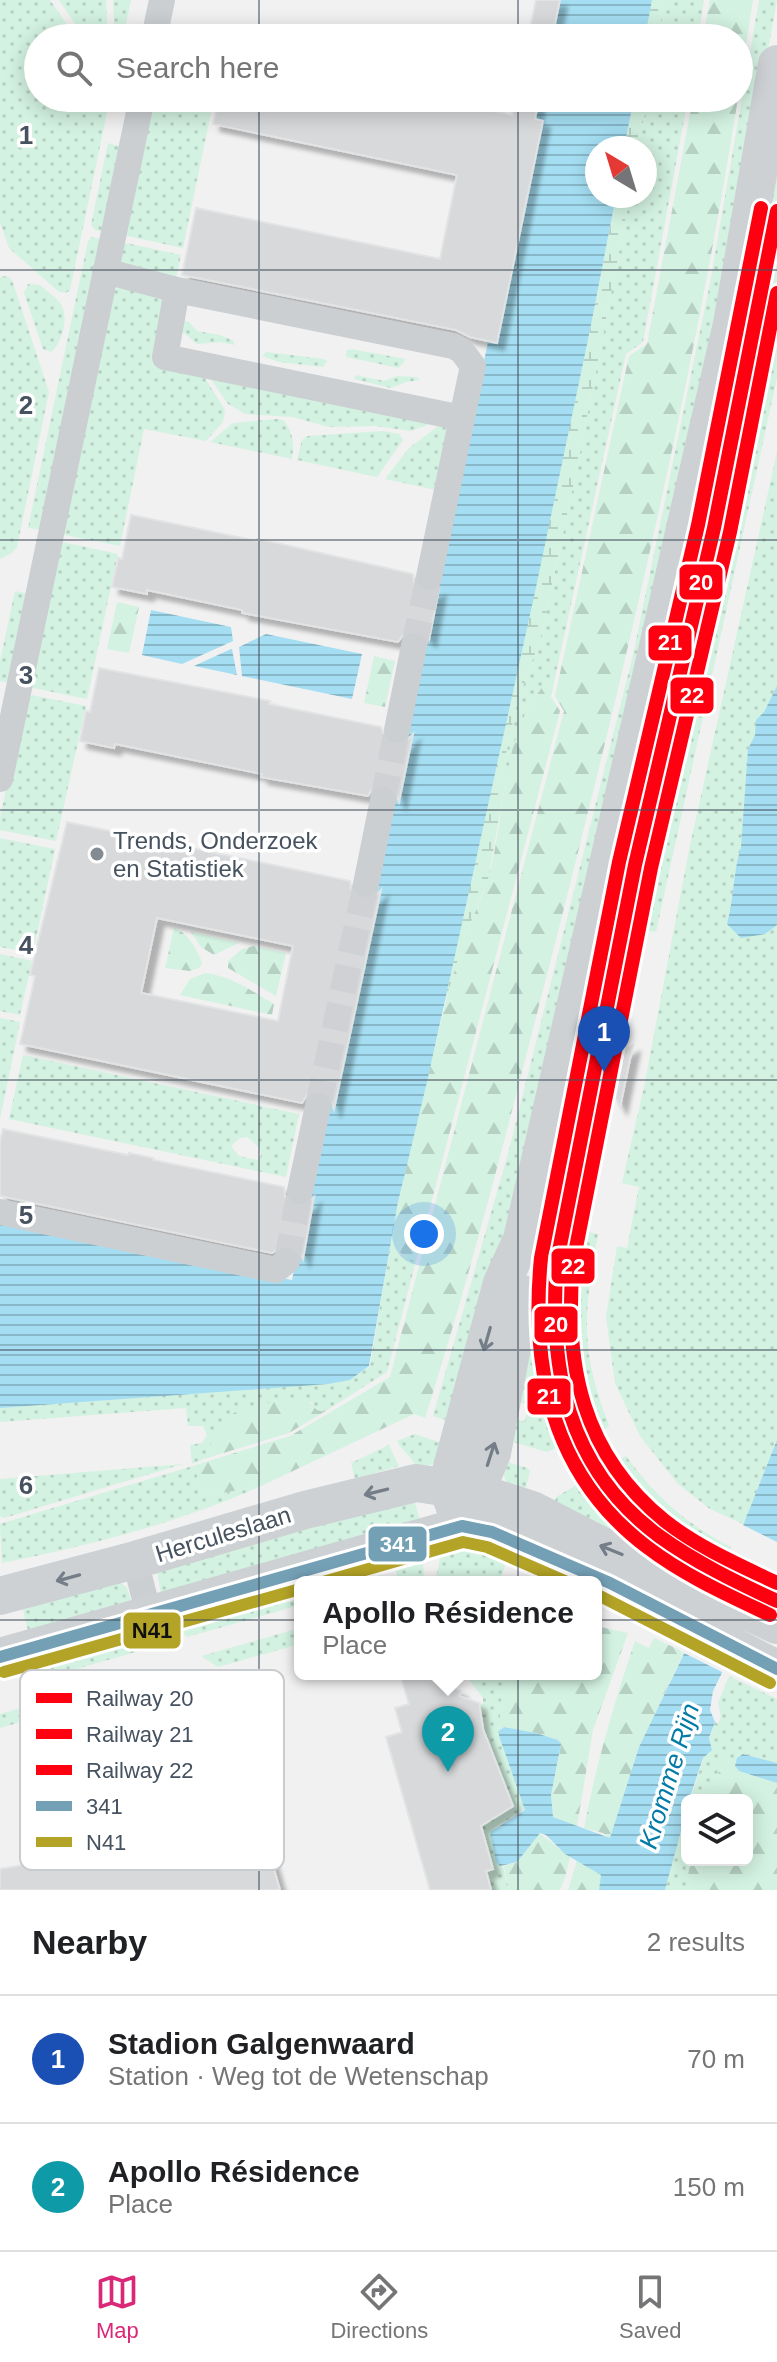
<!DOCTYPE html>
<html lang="en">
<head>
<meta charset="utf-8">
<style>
	:root { --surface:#fff; --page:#f6f6f6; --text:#202124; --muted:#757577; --line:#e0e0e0; --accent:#db2777 }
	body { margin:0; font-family:Arial,sans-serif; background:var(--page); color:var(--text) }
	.controls { position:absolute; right:24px; bottom:24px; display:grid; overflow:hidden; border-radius:12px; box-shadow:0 4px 20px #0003 }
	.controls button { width:72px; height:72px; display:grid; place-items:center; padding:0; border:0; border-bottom:2px solid var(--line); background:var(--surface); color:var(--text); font:40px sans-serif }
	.compass { position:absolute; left:585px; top:136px; width:72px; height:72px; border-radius:50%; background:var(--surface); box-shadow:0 4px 20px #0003; rotate:322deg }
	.you { position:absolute; left:424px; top:1234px; width:28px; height:28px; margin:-20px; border:6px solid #fff; border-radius:50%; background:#1a73e8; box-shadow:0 0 0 12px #1a73e833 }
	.badge { display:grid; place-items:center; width:52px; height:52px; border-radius:50%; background:var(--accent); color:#fff; font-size:26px; font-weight:700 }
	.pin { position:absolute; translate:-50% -66px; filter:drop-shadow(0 2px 4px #0008) }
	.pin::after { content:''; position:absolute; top:42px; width:28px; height:24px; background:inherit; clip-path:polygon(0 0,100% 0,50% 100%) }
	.popup { position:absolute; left:294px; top:1576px; width:308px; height:104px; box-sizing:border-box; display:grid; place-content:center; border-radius:12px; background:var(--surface); filter:drop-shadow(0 2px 6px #0005); font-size:26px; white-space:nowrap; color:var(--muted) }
	.popup b { font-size:30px; color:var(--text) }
	.popup::after { content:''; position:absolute; left:50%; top:100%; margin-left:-16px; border:16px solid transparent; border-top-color:var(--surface) }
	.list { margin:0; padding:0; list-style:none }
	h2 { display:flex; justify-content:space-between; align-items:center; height:104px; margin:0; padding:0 32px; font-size:34px }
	h2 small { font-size:26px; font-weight:400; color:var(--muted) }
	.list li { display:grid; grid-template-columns:52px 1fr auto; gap:24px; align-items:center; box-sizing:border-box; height:128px; padding:0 32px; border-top:2px solid var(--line) }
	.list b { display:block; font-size:30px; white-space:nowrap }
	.list p { margin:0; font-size:26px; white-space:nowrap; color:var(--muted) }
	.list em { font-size:26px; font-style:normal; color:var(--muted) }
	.icon { flex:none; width:44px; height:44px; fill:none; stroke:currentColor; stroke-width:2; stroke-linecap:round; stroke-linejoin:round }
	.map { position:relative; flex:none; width:777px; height:1890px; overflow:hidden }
	.search { position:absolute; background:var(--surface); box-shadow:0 4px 20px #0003; left:24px; right:24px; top:24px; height:88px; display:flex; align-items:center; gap:20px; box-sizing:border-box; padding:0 28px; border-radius:44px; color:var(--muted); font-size:30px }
	.sheet { height:360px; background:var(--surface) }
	nav { display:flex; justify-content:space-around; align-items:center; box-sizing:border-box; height:112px; border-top:2px solid var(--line); background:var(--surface); font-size:22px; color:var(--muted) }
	nav a { display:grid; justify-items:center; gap:4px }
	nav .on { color:var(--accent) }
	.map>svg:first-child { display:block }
	.grass { fill:url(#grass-dots); fill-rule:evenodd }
	.forest { fill:url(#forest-firs) }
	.wetland { fill:url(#wetland-marsh) }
	.water { fill:url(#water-rules) }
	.pier { fill:#f1f1f1 }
	.building { fill:#d8d9db; stroke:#e2e3e4; stroke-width:2; fill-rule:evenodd; filter:url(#shadow) }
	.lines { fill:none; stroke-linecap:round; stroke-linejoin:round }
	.street-tunnel { stroke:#cfd1d4; stroke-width:26; stroke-dasharray:26 13; stroke-linecap:butt }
	.street { stroke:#cccfd2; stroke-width:26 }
	.secondary { stroke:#cdd1d4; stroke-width:38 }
	.bus-1-casing { stroke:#fff; stroke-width:18 }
	.bus-2-casing { stroke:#fff; stroke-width:18 }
	.bus-1 { stroke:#74a0b6; stroke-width:12 }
	.bus-2 { stroke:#b3a326; stroke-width:12 }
	.rail-1-casing { stroke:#fff; stroke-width:20 }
	.rail-2-casing { stroke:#fff; stroke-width:20 }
	.rail-3-casing { stroke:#fff; stroke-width:20 }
	.rail-1 { stroke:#ff0010; stroke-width:14 }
	.rail-2 { stroke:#ff0010; stroke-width:14 }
	.rail-3 { stroke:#ff0010; stroke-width:14 }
	.oneway { stroke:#757e88 }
	.grid { fill:none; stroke:#46525f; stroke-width:2; stroke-opacity:0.55 }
	.poi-dot { fill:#828a92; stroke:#fff; stroke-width:3 }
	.labels { text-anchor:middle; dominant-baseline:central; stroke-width:7; stroke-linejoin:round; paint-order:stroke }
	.poi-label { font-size:24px; fill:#46525f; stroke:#fff; text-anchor:start }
	.street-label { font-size:24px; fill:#46525f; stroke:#fff }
	.water-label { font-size:26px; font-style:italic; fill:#027ba7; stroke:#fff }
	.key { fill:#fff; stroke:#c8cbcf; stroke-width:2 }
	.key-label { font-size:22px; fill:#46525f }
	.grid-label { font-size:26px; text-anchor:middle; font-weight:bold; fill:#46525f; stroke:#fff; stroke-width:7; stroke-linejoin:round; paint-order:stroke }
	.line-badge { stroke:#fff; stroke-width:3 }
	.badge-label { font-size:22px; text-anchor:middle; font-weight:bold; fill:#fff }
	.pale-badge-label { font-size:22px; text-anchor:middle; font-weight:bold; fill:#111 }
</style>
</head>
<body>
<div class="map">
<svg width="777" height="1890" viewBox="0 0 777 1890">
	<defs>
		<pattern id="grass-dots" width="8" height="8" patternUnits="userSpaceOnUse" patternTransform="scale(2)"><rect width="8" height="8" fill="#d3f2e1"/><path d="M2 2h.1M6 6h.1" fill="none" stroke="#b6d1c3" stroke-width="1.8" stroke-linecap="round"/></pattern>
		<pattern id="forest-firs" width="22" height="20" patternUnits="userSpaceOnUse" patternTransform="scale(2)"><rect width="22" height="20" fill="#d3f2e1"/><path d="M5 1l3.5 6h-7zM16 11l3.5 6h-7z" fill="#b6d1c3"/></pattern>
		<pattern id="wetland-marsh" width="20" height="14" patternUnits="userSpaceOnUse" patternTransform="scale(2)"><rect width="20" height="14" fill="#d3f2e1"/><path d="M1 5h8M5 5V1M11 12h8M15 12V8" fill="none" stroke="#b6d1c3"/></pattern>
		<pattern id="water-rules" width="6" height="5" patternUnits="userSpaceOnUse" patternTransform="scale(2)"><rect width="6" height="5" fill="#a5def2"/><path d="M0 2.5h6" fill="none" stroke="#88b7c7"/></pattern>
		<filter id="shadow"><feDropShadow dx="7" dy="7" stdDeviation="2" flood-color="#0004"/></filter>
	</defs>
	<rect width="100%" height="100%" fill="#f1f1f1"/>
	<!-- grass -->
	<path class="grass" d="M0,0H50L76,38H38V98H110L70,290L66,293L59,292L9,248L0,223Z
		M59,0H106L108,38H85Z
		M113,0H131L123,38H115Z
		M664,0H704L698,38H658Z
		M759,0H777L726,284L520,1189L456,1423L433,1416L509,1150L633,655L710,283Z
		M151,98H214L183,248L123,235Z
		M648,98H688L643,342L626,354L556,673C520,705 517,740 505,785L500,781L518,699L540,640L577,468L630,196H645V148H638Z
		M777,137V378L656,932L643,930L587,1216L562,1210L619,926L611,924L584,1040L530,1316L523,1315L537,1232Z
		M108,143L122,147L105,232L95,230L91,225Z
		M92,237L103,239L42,530L28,528L88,241Z
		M121,242L181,255L175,283L132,274L119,259Z
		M7,276L12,280L49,392L17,547L12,553L0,559V277Z
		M28,284L40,285C46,291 55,296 60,303C70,315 62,344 51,352L43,349L24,293Z
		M122,285L172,294L159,361L200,370L225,410L223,422L206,441L144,429L120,546L60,534L113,292Z
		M179,319L189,322L197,331L220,335L234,341V345L221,342L197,344L184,333H180Z
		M351,349L406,359L399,368L346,357V351Z
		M266,352L324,359L327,361L323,367L279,362L262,356Z
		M205,371L430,424L411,431L375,426L329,427L292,417L245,414L228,404Z
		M356,375L384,381L397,376L417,377L420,380L406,382L391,388L354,379Z
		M277,419L283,420C294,433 294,444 292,459L210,442L233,423Z
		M445,421L455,423L441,491L385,479L409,448Z
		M383,431L399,434L403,440L377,477L297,460L302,440L308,436Z
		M777,452V1440L745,1525L710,1509L678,1484L640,1436L615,1383L606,1317L617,1246L627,1248L639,1187L622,1183L644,1087L689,850Z
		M58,541L118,554L87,699L28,687Z
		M15,591L29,594L10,683L0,681V661Z
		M26,694L86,706L56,841L0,830V818Z
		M0,838L55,849L33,953L0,947Z
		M0,954L32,961L20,1015L0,1011Z
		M0,1018L20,1022L0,1119Z
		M23,1055L299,1114L286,1177L9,1119ZM247,1137L260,1148L261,1156L257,1160L239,1156L231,1146L240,1138Z
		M557,1226L598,1234C584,1313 579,1348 609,1425L604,1431L563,1455L558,1447L547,1452L513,1442L517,1420L525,1421L528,1404L520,1402L531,1338L545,1339L548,1270Z
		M391,1240L400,1254L416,1261L387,1372L324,1412L317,1410L311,1402L248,1407L235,1414L222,1422L204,1459L192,1464L190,1445L202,1443L207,1435L203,1426H188L186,1408L0,1422V1408L350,1380L370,1366Z
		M415,1434L448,1445L433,1464L417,1470C414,1457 403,1453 397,1441Z
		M389,1445L399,1466L355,1479L351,1463Z
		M626,1456C657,1498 685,1523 731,1547L715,1580L552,1513L556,1497Z
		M504,1461L527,1468L530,1471L524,1496C508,1486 501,1481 504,1461Z
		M183,1464L4,1518L0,1516V1479Z
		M196,1465L199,1497L261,1486C181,1522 88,1546 2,1563L0,1524Z
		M412,1493L421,1523L161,1594L157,1572Z
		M463,1538L510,1549L500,1582L436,1578L441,1554L439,1545Z
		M423,1561L424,1579L360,1582L357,1574L378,1568L382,1581L397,1576L395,1568Z
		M120,1582L127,1588L132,1603L29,1635L21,1602Z
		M300,1584V1605L187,1637L172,1623Z
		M300,1628V1644L218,1667L201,1656Z
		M135,1631L146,1649L42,1679L37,1660Z
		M465,1674H503L499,1736L525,1809L493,1829L509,1890H492L486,1871L493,1869L490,1858L483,1860L477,1837L484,1835L482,1826L513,1806L484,1729L480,1703L483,1704V1698Z
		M729,1676L777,1699V1763L743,1754L736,1762L725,1758L708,1800H690L715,1722L718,1724L721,1717L718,1703Z
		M128,1677L132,1690L0,1728V1714Z
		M687,1809V1860H691L685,1890H665Z"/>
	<!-- forest -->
	<path class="forest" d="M710,0H753L739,90V38H703Z
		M693,98H738C694,376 629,652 560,924C517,1090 477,1255 425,1418L414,1414L261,1486L199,1497L196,1465L290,1436L390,1377L564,711L555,696L629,356L647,344Z
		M117,602L139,607L129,653L107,649Z
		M374,656L395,661L385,707L364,703Z
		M556,673L551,697L560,711L416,1261C403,1258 398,1251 391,1240C400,1186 415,1133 427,1080C438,1034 448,989 462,945C469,923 480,904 487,882C508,814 498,724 556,673Z
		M174,928C186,931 199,951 202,963L199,968L190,971L165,968Z
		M191,932L239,943L214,955L201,947Z
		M254,946L286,953L276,996L228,968V961L242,949Z
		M205,973C231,976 252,991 274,1004L272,1015L180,995L190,979Z
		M306,1398L317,1410L324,1412L289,1433L204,1459C210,1448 213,1434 221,1424C239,1401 280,1402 306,1398Z
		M596,1626L628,1633L593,1730L577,1826L553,1817L551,1795L561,1745L558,1740L536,1733L504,1727L499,1731L503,1674H596Z
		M654,1638L684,1652L639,1747L610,1839L603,1833L584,1828C596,1765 614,1703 635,1641L649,1648Z
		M725,1757L736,1762L735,1766L739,1771L777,1783V1890H685L691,1860H747V1800H708Z
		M539,1833L570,1857L565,1878L560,1890H509L504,1866L517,1862Z
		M577,1860L602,1875L599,1890H568Z"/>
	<!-- wetland -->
	<path class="wetland" d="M652,0H664L658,38H645Z
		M634,98H648L638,148H624Z
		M616,196H630L577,468L540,640L518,699L500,781L505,785L488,880L464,939L442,1012L590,330Z"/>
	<!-- water -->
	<path class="water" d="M560,0H652L645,38H552Z
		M539,98H634L624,148H597V196H616L590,330L535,592L427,1082L398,1202L369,1366L350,1380L328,1384L0,1408V1220L292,1280Z
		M151,610L231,627L233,641L182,664L142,655Z
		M266,634L362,654L352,699L242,676L239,647Z
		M232,649L237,675L194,666L231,649Z
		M777,686V925L765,934L741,938L727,924C734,899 733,872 741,847L748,749L755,735L756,720L764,712Z
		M777,1440V1561L713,1691L710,1710L715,1722L709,1738L712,1750L703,1758L689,1800H687V1809L665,1890H599L601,1875L565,1854L546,1835L540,1833L517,1862L500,1866L496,1862L490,1832L525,1810L499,1736V1731L504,1727L536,1733L558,1740L561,1744L551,1795L553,1817L610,1838L639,1747L693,1635L717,1591Z
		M743,1754L777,1763V1783L739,1771L735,1766L737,1758Z"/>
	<!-- pier -->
	<path class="pier" d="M743,1525L777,1542V1570L734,1655L714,1589Z
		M687,1637L732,1660L726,1674L680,1651Z"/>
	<!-- building -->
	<path class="building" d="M536,0H560L552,38H528Z
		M219,98H432L512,115L515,98H539L535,119L543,121L497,343L470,337L456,330L182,275L196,208L440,259L457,175L213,124Z
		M131,515L257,541V539L277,543L413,574L414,583L419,589L427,593L439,589L429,640L424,634L416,630L403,635L398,642L242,613V610L147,590V594L112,587L118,558L122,559Z
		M99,668L270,701L269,704L381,727L386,741L395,746L403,745L413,734L399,802L394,789L385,784L372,789L368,796L261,777L262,774L115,744L114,748L80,741L86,711L90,712Z
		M67,822L350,881L351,890L362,899H372L381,890L334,1109L329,1095L321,1090L307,1095L302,1103L20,1044L35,976L30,975ZM157,918L293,946L278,1021L141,993Z
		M590,1042L605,1061L633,1045L620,1107L603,1073L578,1092Z
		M3,1129L128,1155L129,1153L153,1158V1160L284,1187L285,1197L296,1206H306L314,1197L303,1259L299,1250L292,1246L284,1245L272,1253L0,1196V1141Z
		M400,1674H415L461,1691L459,1696L479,1703L483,1729L513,1806L481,1826L493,1869L486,1871L491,1890H430L386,1737L402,1732L395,1708L409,1704Z
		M233,1835L270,1856L280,1890H0V1869L128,1847L133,1864Z"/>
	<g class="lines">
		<!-- street-tunnel -->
		<path class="street-tunnel" d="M414,646L429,577
			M383,800L397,730
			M318,1106L366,884
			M287,1261L300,1191"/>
		<!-- street -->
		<path class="street" d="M154,38L162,0
			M105,271L177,290L453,346L462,351L473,366L462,418L165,357L177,290
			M429,577L462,418
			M397,730L414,646
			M0,779L142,98
			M366,884L383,800
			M300,1191L318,1106
			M0,1212L276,1270L287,1261
			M135,1560L149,1615"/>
		<!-- secondary -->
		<path class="secondary" d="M466,1516L492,1453L522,1294
			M462,1526L447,1486L502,1283L522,1239L732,324L777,64
			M0,1596L135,1560L305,1510L416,1483L476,1492L532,1510L598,1544L654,1567L777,1625
			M0,1657L462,1526L492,1532L610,1583L777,1669"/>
		<defs>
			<path id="bus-1" d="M0,1657L462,1526L492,1532L610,1583L777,1669"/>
			<path id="bus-2" d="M323,1582L463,1542L487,1547L567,1582
				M596,1594L770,1683
				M4,1672L300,1589"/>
		</defs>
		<!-- bus-1 casing -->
		<use href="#bus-1" class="bus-1-casing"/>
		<!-- bus-2 casing -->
		<use href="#bus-2" class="bus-2-casing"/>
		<!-- bus-1 -->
		<use href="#bus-1" class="bus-1"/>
		<!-- bus-2 -->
		<use href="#bus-2" class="bus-2"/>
		<defs>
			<path id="rail-1" d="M777,211L714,528L635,865L557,1261C548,1368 567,1468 659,1536C695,1562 736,1582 777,1601"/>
			<path id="rail-2" d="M761,208L698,525L619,862L541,1258C530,1370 553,1476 647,1547C685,1576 728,1595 770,1615"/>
			<path id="rail-3" d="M777,293L730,532L651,868L573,1263C564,1365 582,1454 665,1521C698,1547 739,1565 777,1583"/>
		</defs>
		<!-- rail-1 casing -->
		<use href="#rail-1" class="rail-1-casing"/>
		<!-- rail-2 casing -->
		<use href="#rail-2" class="rail-2-casing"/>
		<!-- rail-3 casing -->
		<use href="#rail-3" class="rail-3-casing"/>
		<!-- rail-1 -->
		<use href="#rail-1" class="rail-1"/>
		<!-- rail-2 -->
		<use href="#rail-2" class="rail-2"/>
		<!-- rail-3 -->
		<use href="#rail-3" class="rail-3"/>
	</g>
	<!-- one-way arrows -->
	<defs><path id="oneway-shaft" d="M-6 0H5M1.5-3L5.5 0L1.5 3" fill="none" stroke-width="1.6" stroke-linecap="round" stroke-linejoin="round" transform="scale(2)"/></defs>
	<g class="oneway">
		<use href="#oneway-shaft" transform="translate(487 1339) rotate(106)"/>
		<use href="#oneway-shaft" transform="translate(491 1454) rotate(-72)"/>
		<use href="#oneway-shaft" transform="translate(376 1492) rotate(166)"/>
		<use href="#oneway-shaft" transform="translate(611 1550) rotate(-158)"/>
		<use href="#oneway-shaft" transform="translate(68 1578) rotate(165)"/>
	</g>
	<!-- grid -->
	<path class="grid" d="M259,0V38M518,0V38M259,98V1890M518,98V1890M0,270H777M0,540H777M0,810H777M0,1080H777M0,1350H777M0,1620H777"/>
	<!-- markers -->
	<circle class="poi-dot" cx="97" cy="854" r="8"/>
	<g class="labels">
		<!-- poi labels -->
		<g class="poi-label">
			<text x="113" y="840">Trends, Onderzoek<tspan x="113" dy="28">en Statistiek</tspan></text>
		</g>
		<!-- street labels -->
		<g class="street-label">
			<text transform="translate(223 1534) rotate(-17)">Herculeslaan</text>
		</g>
		<!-- water labels -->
		<g class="water-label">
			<text transform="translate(669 1776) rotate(-73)">Kromme Rijn</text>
		</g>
	</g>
	<!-- legend -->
	<rect x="20" y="1670" width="264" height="200" rx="12" class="key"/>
	<rect x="36" y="1693" width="36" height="10" fill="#ff0010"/>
	<rect x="36" y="1729" width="36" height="10" fill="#ff0010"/>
	<rect x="36" y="1765" width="36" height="10" fill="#ff0010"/>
	<rect x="36" y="1801" width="36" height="10" fill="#74a0b6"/>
	<rect x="36" y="1837" width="36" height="10" fill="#b3a326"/>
	<g class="key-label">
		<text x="86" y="1706">Railway 20</text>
		<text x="86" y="1742">Railway 21</text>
		<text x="86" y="1778">Railway 22</text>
		<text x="86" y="1814">341</text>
		<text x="86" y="1850">N41</text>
	</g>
	<g class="grid-label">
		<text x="26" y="144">1</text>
		<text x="26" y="414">2</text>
		<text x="26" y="684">3</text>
		<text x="26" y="954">4</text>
		<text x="26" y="1224">5</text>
		<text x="26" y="1494">6</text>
	</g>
	<g class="line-badge">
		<rect x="678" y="563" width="46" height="38" rx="8" fill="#ff0010"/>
		<rect x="647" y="624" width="46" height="38" rx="8" fill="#ff0010"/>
		<rect x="669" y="676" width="46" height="39" rx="8" fill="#ff0010"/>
		<rect x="550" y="1247" width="46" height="38" rx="8" fill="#ff0010"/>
		<rect x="533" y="1305" width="46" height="39" rx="8" fill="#ff0010"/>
		<rect x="526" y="1377" width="46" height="39" rx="8" fill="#ff0010"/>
		<rect x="367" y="1525" width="61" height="38" rx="8" fill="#74a0b6"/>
		<rect x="122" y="1611" width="60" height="39" rx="8" fill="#b3a326"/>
	</g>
	<g class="badge-label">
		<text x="701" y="590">20</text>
		<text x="670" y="650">21</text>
		<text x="692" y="703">22</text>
		<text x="573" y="1274">22</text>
		<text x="556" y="1332">20</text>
		<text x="549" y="1404">21</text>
		<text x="398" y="1552">341</text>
	</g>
	<g class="pale-badge-label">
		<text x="152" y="1638">N41</text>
	</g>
</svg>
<div class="controls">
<button><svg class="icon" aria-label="layers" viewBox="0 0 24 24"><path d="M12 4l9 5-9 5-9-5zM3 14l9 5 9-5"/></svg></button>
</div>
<svg class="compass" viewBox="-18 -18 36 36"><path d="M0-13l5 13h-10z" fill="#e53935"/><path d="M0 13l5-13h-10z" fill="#757577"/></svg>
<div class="you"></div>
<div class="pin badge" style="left:604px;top:1072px;background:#1a4fb4">1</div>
<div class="pin badge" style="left:448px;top:1772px;background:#0f9aa8">2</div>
<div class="popup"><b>Apollo Résidence</b>Place</div>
<div class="search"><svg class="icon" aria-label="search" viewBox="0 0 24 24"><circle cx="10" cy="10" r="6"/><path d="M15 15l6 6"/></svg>Search here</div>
</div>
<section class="sheet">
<h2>Nearby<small>2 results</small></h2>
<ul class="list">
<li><span class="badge" style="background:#1a4fb4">1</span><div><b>Stadion Galgenwaard</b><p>Station · Weg tot de Wetenschap</p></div><em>70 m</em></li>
<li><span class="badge" style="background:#0f9aa8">2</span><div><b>Apollo Résidence</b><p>Place</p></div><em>150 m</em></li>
</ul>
</section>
<nav>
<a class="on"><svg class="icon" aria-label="map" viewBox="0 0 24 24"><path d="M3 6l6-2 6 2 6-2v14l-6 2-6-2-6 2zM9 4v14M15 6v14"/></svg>Map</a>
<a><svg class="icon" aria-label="directions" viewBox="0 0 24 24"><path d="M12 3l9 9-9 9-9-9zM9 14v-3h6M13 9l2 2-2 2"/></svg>Directions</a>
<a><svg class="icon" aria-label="saved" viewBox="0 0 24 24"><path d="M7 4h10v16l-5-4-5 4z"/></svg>Saved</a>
</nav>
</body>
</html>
